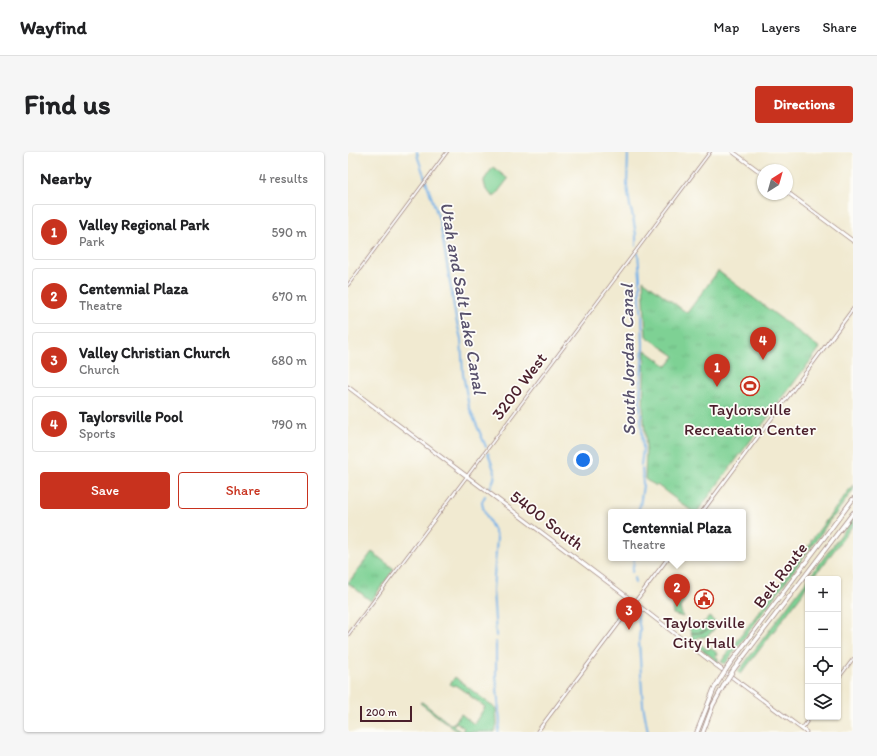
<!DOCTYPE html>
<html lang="en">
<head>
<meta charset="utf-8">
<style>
	:root { --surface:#fff; --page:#f6f6f6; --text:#202124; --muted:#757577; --line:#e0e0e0; --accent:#c8321e }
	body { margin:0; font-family:Itim,sans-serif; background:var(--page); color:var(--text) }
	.controls { position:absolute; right:12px; bottom:12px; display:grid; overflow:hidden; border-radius:4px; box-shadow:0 1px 3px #0004 }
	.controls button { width:36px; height:36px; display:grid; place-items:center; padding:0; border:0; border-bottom:1px solid var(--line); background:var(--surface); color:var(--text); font:20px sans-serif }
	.compass { position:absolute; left:409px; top:12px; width:36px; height:36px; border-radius:50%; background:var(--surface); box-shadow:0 1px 3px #0004; rotate:37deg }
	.scale { position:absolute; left:12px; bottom:10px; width:52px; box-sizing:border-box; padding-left:4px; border:2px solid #4a1f2b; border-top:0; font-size:11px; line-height:14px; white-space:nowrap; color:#4a1f2b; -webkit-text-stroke:3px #fdfcf7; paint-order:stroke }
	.you { position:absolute; left:235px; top:308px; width:14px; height:14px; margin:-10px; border:3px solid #fff; border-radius:50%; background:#1a73e8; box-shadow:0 0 0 6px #1a73e833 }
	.badge { display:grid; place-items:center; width:26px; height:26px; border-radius:50%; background:var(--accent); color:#fff; font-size:13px; font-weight:700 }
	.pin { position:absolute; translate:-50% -33px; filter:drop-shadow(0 1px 2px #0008) }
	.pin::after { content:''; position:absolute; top:21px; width:14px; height:12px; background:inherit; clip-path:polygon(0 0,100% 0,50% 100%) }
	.popup { position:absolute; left:260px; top:357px; width:138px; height:52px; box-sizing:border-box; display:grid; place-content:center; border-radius:4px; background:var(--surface); filter:drop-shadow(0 1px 3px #0005); font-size:13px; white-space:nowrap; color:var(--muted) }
	.popup b { font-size:15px; color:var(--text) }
	.popup::after { content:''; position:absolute; left:50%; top:100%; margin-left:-8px; border:8px solid transparent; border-top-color:var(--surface) }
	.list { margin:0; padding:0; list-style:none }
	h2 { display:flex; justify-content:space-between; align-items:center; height:52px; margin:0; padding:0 16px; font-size:17px }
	h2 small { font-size:13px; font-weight:400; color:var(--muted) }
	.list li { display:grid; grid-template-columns:26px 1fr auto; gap:12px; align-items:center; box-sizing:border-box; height:56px; margin:0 8px 8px; padding:0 8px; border:1px solid var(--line); border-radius:4px }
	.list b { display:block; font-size:15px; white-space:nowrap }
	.list p { margin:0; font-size:13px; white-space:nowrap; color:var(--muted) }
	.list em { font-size:13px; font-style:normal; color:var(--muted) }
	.actions { display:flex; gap:8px; padding:12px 16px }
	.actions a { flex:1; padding:9px 0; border:1px solid var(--accent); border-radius:4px; text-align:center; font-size:14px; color:var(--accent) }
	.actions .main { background:var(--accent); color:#fff }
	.icon { flex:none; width:22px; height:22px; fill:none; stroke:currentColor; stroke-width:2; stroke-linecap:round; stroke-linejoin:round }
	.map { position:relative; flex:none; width:505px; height:580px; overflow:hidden; border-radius:4px }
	header { display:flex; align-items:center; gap:24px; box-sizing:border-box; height:56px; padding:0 20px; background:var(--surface); border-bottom:1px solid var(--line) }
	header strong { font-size:19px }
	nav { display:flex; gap:22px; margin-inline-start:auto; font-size:14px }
	.intro { display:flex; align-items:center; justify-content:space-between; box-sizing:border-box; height:96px; padding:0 24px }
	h1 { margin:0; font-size:28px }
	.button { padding:10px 18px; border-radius:4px; background:var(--accent); color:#fff; font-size:14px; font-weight:700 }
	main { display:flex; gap:24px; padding:0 24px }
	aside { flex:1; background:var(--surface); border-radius:4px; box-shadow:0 1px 3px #0004 }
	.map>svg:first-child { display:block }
	.grass { fill:#7ed194; stroke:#647860 }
	.park { fill:url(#park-tufts); stroke:#647860 }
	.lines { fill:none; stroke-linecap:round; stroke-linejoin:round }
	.canal { stroke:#76b2e8; stroke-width:2 }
	.tertiary-casing { stroke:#9e847e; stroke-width:3.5 }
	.secondary-casing { stroke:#9e847e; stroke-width:4 }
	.primary-casing { stroke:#9e847e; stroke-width:4.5 }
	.motorway-casing { stroke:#9e847e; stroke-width:5 }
	.tertiary { stroke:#fff; stroke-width:2 }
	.secondary { stroke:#fff; stroke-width:2.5 }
	.primary { stroke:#fff; stroke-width:3 }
	.motorway { stroke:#fff; stroke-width:3.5 }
	.motorway-bridge-casing { stroke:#9e847e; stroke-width:5; stroke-linecap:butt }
	.motorway-bridge { stroke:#fff; stroke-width:3.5 }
	.labels { text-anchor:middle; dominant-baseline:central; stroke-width:3.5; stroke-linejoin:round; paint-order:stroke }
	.street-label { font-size:17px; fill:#4a1f2b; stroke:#fdfcf7 }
	.poi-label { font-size:17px; fill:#4a1f2b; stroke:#fdfcf7 }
	.water-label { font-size:18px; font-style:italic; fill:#59526d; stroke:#fdfcf7 }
</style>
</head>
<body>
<header>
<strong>Wayfind</strong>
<nav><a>Map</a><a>Layers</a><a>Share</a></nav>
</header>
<div class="intro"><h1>Find us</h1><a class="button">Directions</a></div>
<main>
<aside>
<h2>Nearby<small>4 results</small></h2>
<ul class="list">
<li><span class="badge">1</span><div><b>Valley Regional Park</b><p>Park</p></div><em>590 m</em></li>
<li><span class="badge">2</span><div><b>Centennial Plaza</b><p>Theatre</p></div><em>670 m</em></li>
<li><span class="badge">3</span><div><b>Valley Christian Church</b><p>Church</p></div><em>680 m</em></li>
<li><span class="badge">4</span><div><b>Taylorsville Pool</b><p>Sports</p></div><em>790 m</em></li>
</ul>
<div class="actions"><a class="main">Save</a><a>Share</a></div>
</aside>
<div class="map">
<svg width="505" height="580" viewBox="0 0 505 580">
	<defs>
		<pattern id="park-tufts" width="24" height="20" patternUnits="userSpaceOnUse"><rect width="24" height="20" fill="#7ed194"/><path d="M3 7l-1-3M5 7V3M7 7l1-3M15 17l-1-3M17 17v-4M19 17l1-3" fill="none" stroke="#6eb380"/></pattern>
	</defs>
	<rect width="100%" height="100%" fill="#fdfcf7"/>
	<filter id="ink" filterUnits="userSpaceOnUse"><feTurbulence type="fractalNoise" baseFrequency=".025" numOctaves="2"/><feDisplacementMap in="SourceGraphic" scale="8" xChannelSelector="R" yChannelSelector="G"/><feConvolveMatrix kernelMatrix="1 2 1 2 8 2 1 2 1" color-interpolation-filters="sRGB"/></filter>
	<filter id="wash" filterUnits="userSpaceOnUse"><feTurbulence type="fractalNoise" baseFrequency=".012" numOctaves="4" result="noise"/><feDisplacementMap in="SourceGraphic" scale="16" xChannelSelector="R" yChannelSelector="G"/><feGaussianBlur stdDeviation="0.9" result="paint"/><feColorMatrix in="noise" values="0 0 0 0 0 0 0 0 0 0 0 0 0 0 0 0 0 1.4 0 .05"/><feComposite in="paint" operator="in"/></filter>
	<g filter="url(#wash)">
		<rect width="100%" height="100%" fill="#f1ead1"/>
		<!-- grass -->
		<path class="grass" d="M145,15L160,27L146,45L138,38L136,30V28Z
			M505,333V338L486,364L483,366L474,380L377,512L373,510L463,391L462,390Z
			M505,367V373L473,416H472L463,427H460V431L454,442L393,522L390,520Z
			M330,441L337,446L332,456L335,465L325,462C324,454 325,448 330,441Z
			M361,465L367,470C361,479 353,481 344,481L340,475L342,472L344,473V472C351,473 357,471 361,465Z
			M368,470L370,472L362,482L357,485H351L347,488L360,498L362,495L370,502V503L368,502L367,504L370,506V509L371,511L347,492L343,481C354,482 362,479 368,470Z
			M107,525L148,557L149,572L147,580H114L116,576L108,570L105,574L113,580H110L72,551L74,550L102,572L106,571L113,562L126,572L137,555L121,543L122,542L120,540L119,541L107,533L105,534L102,532Z"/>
		<!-- park -->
		<path class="park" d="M370,119L472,196L349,360H345L309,333L308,334C305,331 300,330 297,327L298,294L295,255L297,198L319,214L327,204L298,184L295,128L339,161Z
			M24,400L46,417L23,449L0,431Z"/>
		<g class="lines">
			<!-- canal -->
			<path class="canal" d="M69,0L70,6L92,70L108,167L113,187L115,222L121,255L138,295
				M280,0L279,34L282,54L285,65L288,83V94
				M290,101L292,125V148L294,164L295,194L292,250L295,297L293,313
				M140,301L147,321L146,327L142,336
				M137,344C136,346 135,348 134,350C134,360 146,375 149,386L145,438L148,484
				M292,354L295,333L294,316
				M291,360V355
				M286,407L287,406
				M284,420L286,409
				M286,426L287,431
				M288,458L292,477L291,488L293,523
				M148,490V524L152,571L150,580
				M293,525L295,553L300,580"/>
		</g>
	</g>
	<g filter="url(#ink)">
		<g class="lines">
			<defs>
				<path id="tertiary" d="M0,133L99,0
					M0,483L362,0
					M490,527L505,507
					M454,577L462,565"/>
				<path id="secondary" d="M354,360L505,157
					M189,580L320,406"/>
				<path id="primary" d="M385,0L415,22
					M439,40L505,89
					M0,235L269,437L365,511L458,580"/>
				<path id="motorway" d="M381,513L505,347
					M386,517L505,361
					M349,580L366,537L372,527
					M355,580L365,553L377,531"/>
			</defs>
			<!-- tertiary casing -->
			<use href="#tertiary" class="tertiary-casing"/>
			<!-- secondary casing -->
			<use href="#secondary" class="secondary-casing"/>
			<!-- primary casing -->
			<use href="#primary" class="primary-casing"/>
			<!-- motorway casing -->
			<use href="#motorway" class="motorway-casing"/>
			<!-- tertiary -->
			<use href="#tertiary" class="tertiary"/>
			<!-- secondary -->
			<use href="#secondary" class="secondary"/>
			<!-- primary -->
			<use href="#primary" class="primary"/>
			<!-- motorway -->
			<use href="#motorway" class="motorway"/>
			<defs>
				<path id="motorway-bridge" d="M372,527L381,513
					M377,531L386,517"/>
			</defs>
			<!-- motorway-bridge casing -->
			<use href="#motorway-bridge" class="motorway-bridge-casing"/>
			<!-- motorway-bridge -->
			<use href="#motorway-bridge" class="motorway-bridge"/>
		</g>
	</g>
	<!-- icons -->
	<defs>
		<symbol id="stadium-ring" viewBox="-11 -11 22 22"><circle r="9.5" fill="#fdfcf7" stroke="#c8321e" stroke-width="1.5"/><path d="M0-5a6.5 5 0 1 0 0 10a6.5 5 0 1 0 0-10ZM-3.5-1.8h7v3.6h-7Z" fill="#c8321e"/></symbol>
		<symbol id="civic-ring" viewBox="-11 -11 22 22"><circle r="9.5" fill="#fdfcf7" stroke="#c8321e" stroke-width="1.5"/><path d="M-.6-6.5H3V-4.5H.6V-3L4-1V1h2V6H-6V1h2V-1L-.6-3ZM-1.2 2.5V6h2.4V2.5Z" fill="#c8321e"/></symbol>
	</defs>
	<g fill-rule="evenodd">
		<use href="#stadium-ring" x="391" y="223" width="22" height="22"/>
		<use href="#civic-ring" x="345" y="436" width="22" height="22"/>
	</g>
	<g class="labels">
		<!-- street labels -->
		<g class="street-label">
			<text transform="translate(171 234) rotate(-53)">3200 West</text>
			<text transform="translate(199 368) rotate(37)">5400 South</text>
			<text transform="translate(432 423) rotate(-53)">Belt Route</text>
		</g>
		<!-- poi labels -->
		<g class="poi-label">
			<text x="402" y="257">Taylorsville<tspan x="402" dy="20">Recreation Center</tspan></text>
			<text x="356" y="470">Taylorsville<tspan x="356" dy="20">City Hall</tspan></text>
		</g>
		<!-- water labels -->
		<g class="water-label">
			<text transform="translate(115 146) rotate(80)">Utah and Salt Lake Canal</text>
			<text transform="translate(280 208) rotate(-91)">South Jordan Canal</text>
		</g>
	</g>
</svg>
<div class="controls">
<button>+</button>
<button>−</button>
<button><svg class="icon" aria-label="locate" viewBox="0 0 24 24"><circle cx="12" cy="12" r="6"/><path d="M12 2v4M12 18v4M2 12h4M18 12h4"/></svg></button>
<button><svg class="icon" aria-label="layers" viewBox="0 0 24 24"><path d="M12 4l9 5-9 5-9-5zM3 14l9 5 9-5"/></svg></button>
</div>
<svg class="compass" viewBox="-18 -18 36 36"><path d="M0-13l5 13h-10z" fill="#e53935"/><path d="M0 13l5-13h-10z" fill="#757577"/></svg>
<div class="scale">200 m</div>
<div class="you"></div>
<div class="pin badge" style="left:369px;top:235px">1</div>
<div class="pin badge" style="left:329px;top:455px">2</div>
<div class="popup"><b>Centennial Plaza</b>Theatre</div>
<div class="pin badge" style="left:281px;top:478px">3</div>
<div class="pin badge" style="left:415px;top:208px">4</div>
</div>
</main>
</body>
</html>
